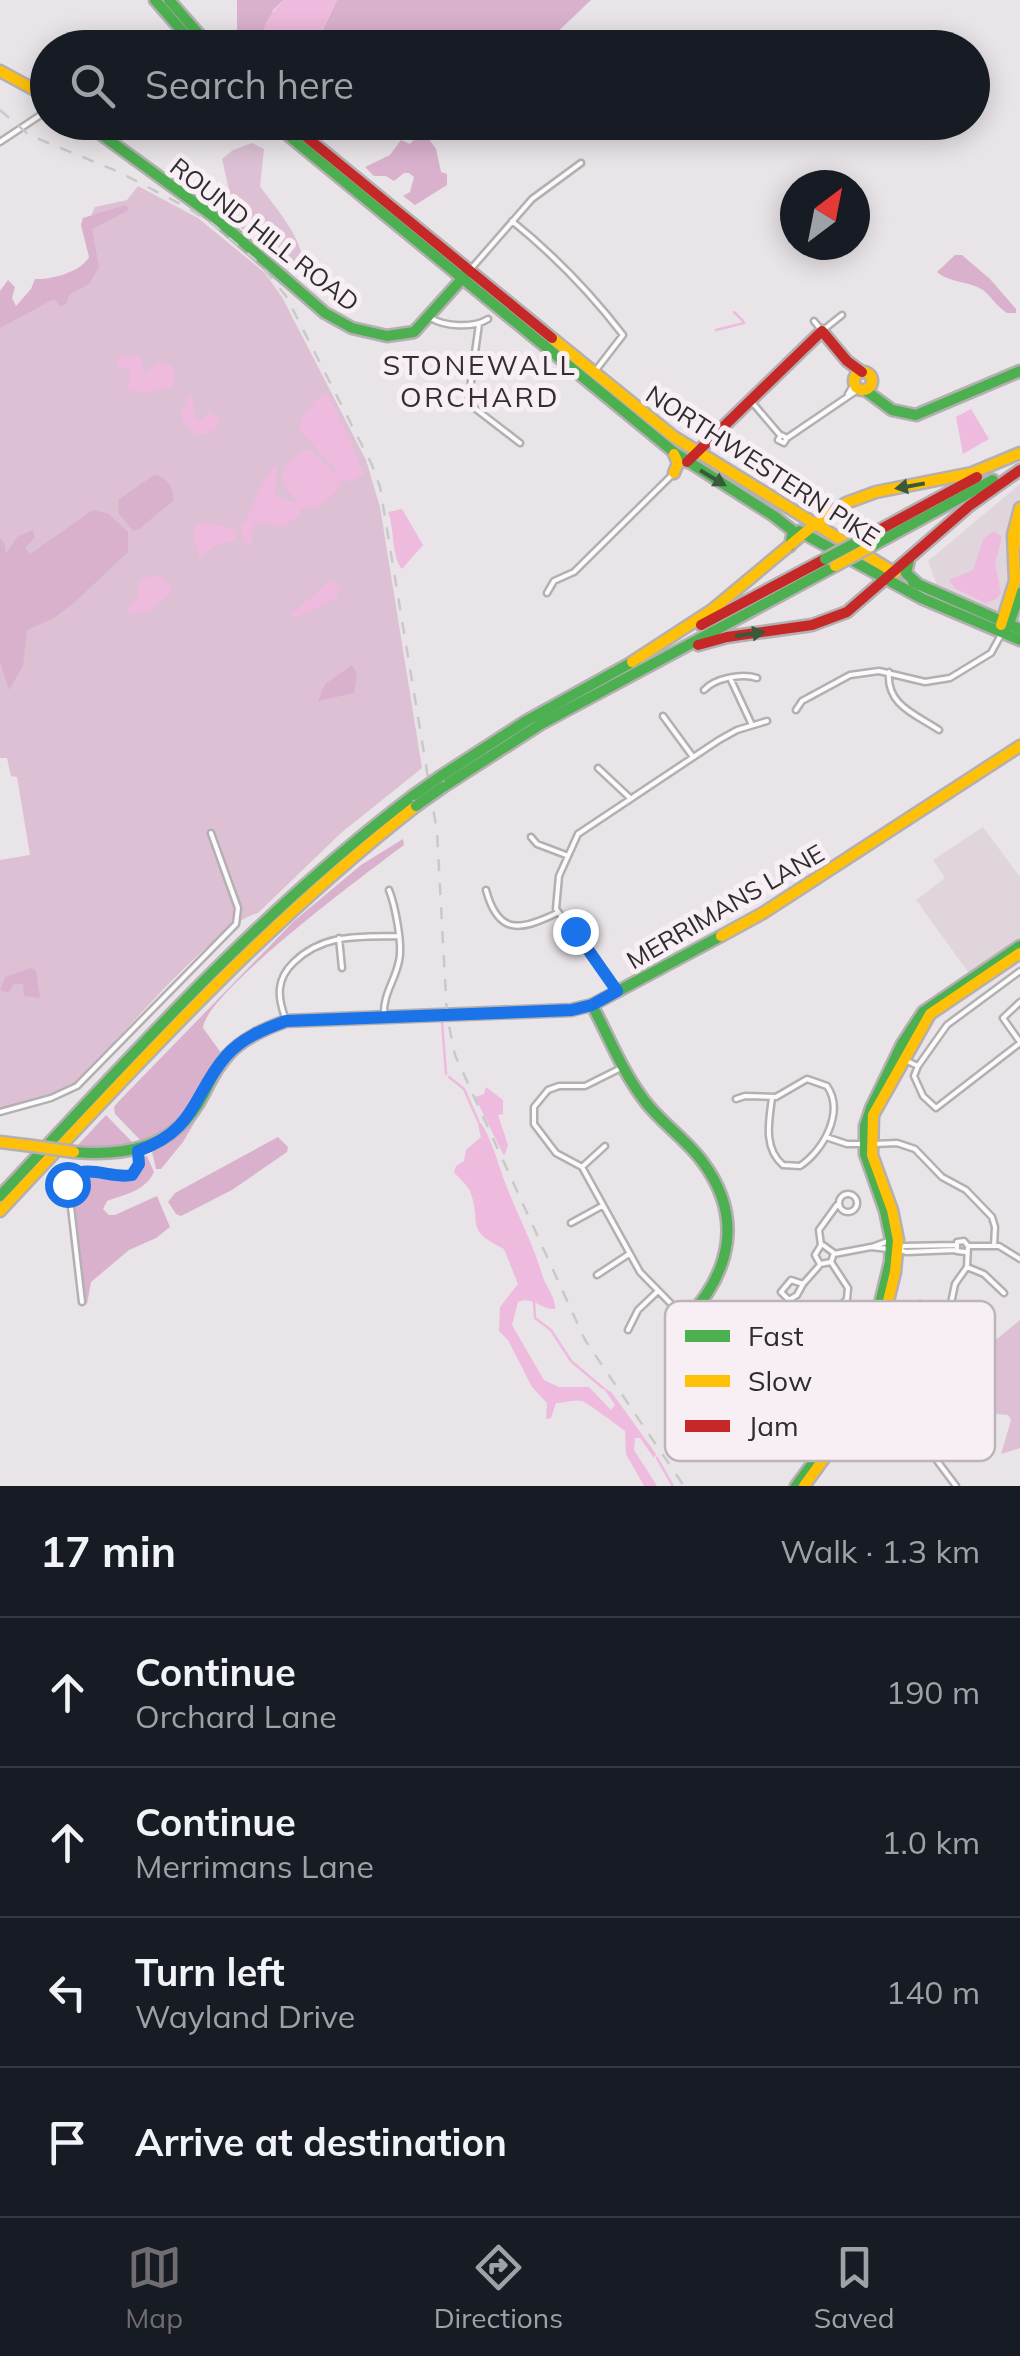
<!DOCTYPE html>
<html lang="en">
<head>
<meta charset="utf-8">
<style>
	:root { --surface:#171b24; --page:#20242c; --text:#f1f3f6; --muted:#9ea1a6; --line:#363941; --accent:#706c6f }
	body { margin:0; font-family:Mulish,sans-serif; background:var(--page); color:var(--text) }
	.compass { position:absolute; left:780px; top:170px; width:90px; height:90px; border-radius:50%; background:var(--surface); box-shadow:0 5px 25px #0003; rotate:32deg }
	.stop { position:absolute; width:30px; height:30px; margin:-22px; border:8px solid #1a73e8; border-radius:50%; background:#fff }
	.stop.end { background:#1a73e8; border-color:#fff; box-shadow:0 2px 10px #0008 }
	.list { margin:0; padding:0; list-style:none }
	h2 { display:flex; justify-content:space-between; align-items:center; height:130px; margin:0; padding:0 40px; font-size:42px }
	h2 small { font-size:32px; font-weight:400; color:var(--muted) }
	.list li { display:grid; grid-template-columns:65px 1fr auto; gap:30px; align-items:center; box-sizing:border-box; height:150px; padding:0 40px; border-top:2px solid var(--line) }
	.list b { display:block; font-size:38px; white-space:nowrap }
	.list p { margin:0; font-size:32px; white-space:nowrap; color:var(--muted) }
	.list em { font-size:32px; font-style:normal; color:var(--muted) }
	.icon { flex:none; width:55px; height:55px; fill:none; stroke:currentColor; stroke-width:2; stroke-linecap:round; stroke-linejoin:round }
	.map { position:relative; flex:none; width:1020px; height:1486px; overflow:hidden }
	.search { position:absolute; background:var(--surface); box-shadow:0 5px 25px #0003; left:30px; right:30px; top:30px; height:110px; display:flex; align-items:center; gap:25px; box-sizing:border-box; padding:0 35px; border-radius:55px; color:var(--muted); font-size:38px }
	.sheet { height:730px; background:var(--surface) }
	nav { display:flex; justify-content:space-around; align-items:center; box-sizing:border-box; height:140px; border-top:2px solid var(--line); background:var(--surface); font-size:28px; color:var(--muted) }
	nav a { display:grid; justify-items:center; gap:5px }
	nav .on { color:var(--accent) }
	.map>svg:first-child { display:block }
	.built { fill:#e0d5dd }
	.green { fill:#ddc0d4 }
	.forest { fill:#d9b1cd }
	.water { fill:#eebadd }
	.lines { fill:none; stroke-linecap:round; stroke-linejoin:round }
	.stream { stroke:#eebadd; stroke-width:2.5 }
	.street-casing { stroke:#b4b0b2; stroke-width:9 }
	.fast-casing { stroke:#b4b0b2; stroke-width:15 }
	.slow-casing { stroke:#b4b0b2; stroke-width:15 }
	.jam-casing { stroke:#b4b0b2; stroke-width:15 }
	.street { stroke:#fcfbfb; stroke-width:4 }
	.fast { stroke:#4caf50; stroke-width:10 }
	.slow { stroke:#ffc107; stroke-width:10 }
	.jam { stroke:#c62828; stroke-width:10 }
	.rail { stroke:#cac9c9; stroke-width:2.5; stroke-dasharray:12 12; stroke-linecap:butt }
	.fast-bridge-casing { stroke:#b4b0b2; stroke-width:15; stroke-linecap:butt }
	.slow-bridge-casing { stroke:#b4b0b2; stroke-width:15; stroke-linecap:butt }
	.fast-bridge { stroke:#4caf50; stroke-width:10 }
	.slow-bridge { stroke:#ffc107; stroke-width:10 }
	.oneway { fill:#395a3a }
	.route { stroke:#1a73e8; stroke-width:12 }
	.labels { text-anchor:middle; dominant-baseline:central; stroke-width:10; stroke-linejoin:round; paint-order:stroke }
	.street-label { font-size:25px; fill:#2f2c2e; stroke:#f8eff5 }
	.neighbourhood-label { font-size:28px; letter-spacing:2.5px; fill:#342d31; stroke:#f8eff5 }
	.key { fill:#f8eff5; stroke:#bcb4b9; stroke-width:2.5 }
	.key-label { font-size:28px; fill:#2f2c2e }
</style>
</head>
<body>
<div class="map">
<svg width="1020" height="1486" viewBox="0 0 1020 1486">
	<rect width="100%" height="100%" fill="#e9e4e7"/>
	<!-- built -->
	<path class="built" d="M1020,484V624L937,585L928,561Z
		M983,827L1020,877V941L971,976L916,900L945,878L933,860Z"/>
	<!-- green -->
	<path class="green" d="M252,143L264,149L260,186C274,207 313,248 300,274L237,225L222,159L233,150Z
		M138,186L198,218L264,272L282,297L366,460L380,507L422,768L341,833L258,913C216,923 114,1044 80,1080L63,1091L0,1108V860L30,855L17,777L11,776L7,758H0V314L92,270L87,224L95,207L127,200Z
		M1020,1320V1448L1001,1454L1011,1420L1008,1415L997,1414L966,1436L960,1432L958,1424L965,1414L963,1406L946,1412L936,1395L944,1382Z"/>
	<!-- forest -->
	<path class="forest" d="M237,0H284L273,10L263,47H244L237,33Z
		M337,0H591L548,41L535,47L314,48Z
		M418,135H426L436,149L441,172L447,174V185L415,205L403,196L410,192L414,177L409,173H404L394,181L386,176H374L365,167L390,155L401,140L410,144Z
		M125,205L129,208L127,211L92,229L99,267L89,284L69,295L66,304L60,306L54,299L0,328V291L8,280L15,287L12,298L16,306L31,289L35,279C51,280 81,272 89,257L81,225L83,218Z
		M955,255H962L990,279L1016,309V313H1007C997,307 992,297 983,290C969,281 950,283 937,272Z
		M154,475C167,476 175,489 173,501L139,529L133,531L119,514L118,500Z
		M93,510L109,514L128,532V552L75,602L54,618L27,630L23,666L9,690L0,662V539L4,542L6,554L17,537L33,530L35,537L25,548L30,554Z
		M352,665L357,674L354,693L318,701L325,684Z
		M403,839L404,845C369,871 206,992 203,1028L222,1054C206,1084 180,1137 143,1143L115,1114L114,1107L118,1102L294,921L361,865Z
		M31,968L36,971L40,998L24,996L23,984H14L8,993L0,990L5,977Z
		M246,1044L223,1074L183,1142L161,1169H156L152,1152L174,1135L226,1062Z
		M106,1115L136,1146L116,1151L76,1147Z
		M278,1137L288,1147L287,1152L232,1190L181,1216L176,1214L168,1202L175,1193Z
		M147,1156L154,1172C145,1191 126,1194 107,1201L103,1209L109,1215H115L157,1196L170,1227L156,1238L129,1250L91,1282L87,1304L83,1297L71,1195L74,1182L84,1173C111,1178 133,1191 143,1157Z"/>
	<!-- water -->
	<path class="water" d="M284,0H337L314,47L265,46C258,27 271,13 284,0Z
		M137,355L143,362V374L157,363L171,365L176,376L173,386L143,394L127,390L130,371L119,367L116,360L121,356Z
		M327,393L339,416L338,422L343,424L364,474L350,482L342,480C338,495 317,511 302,508L299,516L283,527L263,523L254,525L251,544L246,546L240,528C254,508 259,485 274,466H277L275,495L295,503L297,501C294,496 288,493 285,488C275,470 296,453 310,449L334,473L338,472L300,431C299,417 315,397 327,393Z
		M190,395L193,400L194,418L201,420L208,412L220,419L216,429L206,435L195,434L182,421V408Z
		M971,409L989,439L963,454L956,417Z
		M402,509L423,545L402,569C391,557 395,529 388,512Z
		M204,523L231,528L236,532L235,541L218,544L199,558L193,531L197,525Z
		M994,531L1002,537L995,564L1001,593L996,599L985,603L956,589L949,580L973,570L984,538Z
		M161,576L171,587L170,594L150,611L129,614L128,608L138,595L139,581L145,577Z
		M331,579L340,589L336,599L293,619L292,614Z
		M486,1087L503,1100V1114L498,1115L508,1145L504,1156L475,1097L484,1094Z
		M481,1123C492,1140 497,1161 504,1180C516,1212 532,1241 542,1274C545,1286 556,1297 555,1309C541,1310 533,1295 518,1302L512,1325L544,1380L559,1387H589L611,1410L615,1405L602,1386L612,1393L656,1454L654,1458L640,1438H635L634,1450L657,1486H644L626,1454L625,1431C618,1426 588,1403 582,1401C574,1399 564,1403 556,1403L551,1418L546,1419L547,1403L532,1387L508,1340L499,1331L500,1307L518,1284L504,1249C463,1228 483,1226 470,1191C467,1184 458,1178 454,1172L456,1166L464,1161L466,1150L481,1137L478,1125Z"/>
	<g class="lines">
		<!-- stream -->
		<path class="stream" d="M734,312L743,321
			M716,330L744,323
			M442,1021L446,1074
			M449,1077L464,1089L479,1123
			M534,1301L535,1318L551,1330L571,1361L603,1388
			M657,1458L673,1486"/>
		<defs>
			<path id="street" d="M0,142L48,110
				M512,221C554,255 590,292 623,335L596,370
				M470,270L532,199L581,163
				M431,318C445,327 474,328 488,319
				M814,321L822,331L842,315
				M479,324L468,403L520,443
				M848,394L854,384
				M751,401L780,435
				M781,435L787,438L784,443L778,440Z
				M787,438L859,389
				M547,593L554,581L574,572L673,474
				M889,672C886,705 915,714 939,730
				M731,680L752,725
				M704,690C715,678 742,673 757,678
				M796,710L802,701L850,675L879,671L925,682L950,678L991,653L1002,633
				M663,716L693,757
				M598,768L630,798
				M531,837L537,844L566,855
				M486,890C498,935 520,931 557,913
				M339,938L342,968
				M617,991L556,909L559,876L578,834L719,740L737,730L767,721
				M1020,1002L1003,1018L1020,1042
				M384,1015C383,994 395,981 399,961C403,945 395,905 389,890
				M286,1020C277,997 276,979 294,962C324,933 360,937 399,936
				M896,1056L918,1066L947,1025L1020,971
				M918,1066L914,1076L923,1096L936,1108L1020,1043
				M621,1068L585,1086H559L548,1090L534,1107V1124L556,1153L582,1167L640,1272L686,1319
				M736,1099L745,1096L776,1097L807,1079L827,1086C845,1112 823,1151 800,1166L783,1165C763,1148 769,1121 772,1098
				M0,1112L51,1098L77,1086L236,924L238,908L211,833
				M826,1137L847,1144H864
				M874,1144L897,1143L915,1149L942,1177L966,1190L992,1217L995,1227L994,1246
				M582,1167L605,1146
				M839 1203a9 9 0 1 1 18 0a9 9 0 1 1-18 0Z
				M571,1223L602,1206
				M823,1245L834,1253L831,1262
				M872,1247L891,1240
				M897,1249L904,1246L956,1245
				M898,1249L906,1252L956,1250
				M965,1252L957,1251V1242L964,1241L968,1246H999L1020,1259
				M834,1254L871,1247L888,1249
				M831,1262L848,1288L844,1332L839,1339L829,1334L825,1325L846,1300
				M831,1262L820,1264L815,1255L821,1245L819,1230L837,1205
				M967,1267L984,1274L1004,1293
				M597,1275L629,1254
				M791,1280L803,1284L797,1295L789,1300L781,1292Z
				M803,1284L819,1266
				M82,1302L68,1181L75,1173L82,1171L130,1176L139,1164L138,1151
				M914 1310a6 6 0 1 1 12 0a6 6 0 1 1-12 0Z
				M926,1310L950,1312
				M628,1330L638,1310L658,1291
				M884,1365C905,1365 926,1375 940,1357L955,1284L967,1267L968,1246
				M873,1408L923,1442L956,1486"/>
			<path id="fast" d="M155,0L197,48
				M169,0L211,48
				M84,122L213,216L325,313L352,328L387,336L414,332L469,271
				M272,122L675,453L777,518
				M865,390L892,410L916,415L1020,371
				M774,516L793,531L790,546
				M799,531L921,598L1020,640
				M870,547L993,480
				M909,560L906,573L919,585
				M913,582L1020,629
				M1008,626L1020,593
				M441,776L526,721L636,660
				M443,787L541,724L835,566
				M592,1005C609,1037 622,1071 644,1100C661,1123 685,1138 702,1161C744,1217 731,1272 686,1320C722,1377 733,1354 783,1380C807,1392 822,1415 838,1436
				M74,1152C123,1156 170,1149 198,1104C208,1088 213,1071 226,1057C242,1039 264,1029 286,1021L571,1010L592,1005L721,936
				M0,1196C132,1055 259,912 414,795
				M796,1486L827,1444L864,1411L878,1381L875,1324L890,1262L891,1240L885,1211L865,1154V1126L871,1108L902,1044L923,1012L1020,946"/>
			<path id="slow" d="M0,71L48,97
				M552,338L674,437L895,573
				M854 381a9 9 0 1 1 18 0a9 9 0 1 1-18 0Z
				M674,454L678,463L674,473
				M1020,534V542
				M1001,625L1015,581L1013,535L1020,508
				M632,662L712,610L814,525L846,503L876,492L972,473L1020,453
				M721,936L763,913L1020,746
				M0,1142L33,1146
				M0,1211C133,1069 262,926 416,806
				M804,1486L830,1450L868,1416L883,1388L882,1326L895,1272L898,1240L892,1210L872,1155L873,1115L930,1014L1020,953"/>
			<path id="jam" d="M288,122L552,338
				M687,462L822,331L847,361L862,372
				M859,541L977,477
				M701,625L825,559
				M698,645L727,637L812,625L847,612L969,506L1020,470"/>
		</defs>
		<!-- street casing -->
		<use href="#street" class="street-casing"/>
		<!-- fast casing -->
		<use href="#fast" class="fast-casing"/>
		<!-- slow casing -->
		<use href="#slow" class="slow-casing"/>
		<!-- jam casing -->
		<use href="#jam" class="jam-casing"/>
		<!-- street -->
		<use href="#street" class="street"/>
		<!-- fast -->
		<use href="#fast" class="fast"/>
		<!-- slow -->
		<use href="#slow" class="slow"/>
		<!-- jam -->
		<use href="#jam" class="jam"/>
		<!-- rail -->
		<path class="rail" d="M0,110L29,135L119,172L188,208L214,225L259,263L286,296L372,465L380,487L437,832L447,1016L455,1055L585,1340L684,1486"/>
		<defs>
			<path id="fast-bridge" d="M825,559L859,541
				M414,795L441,776
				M416,806L443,787"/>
			<path id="slow-bridge" d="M835,566L870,547
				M33,1146L74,1152"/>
		</defs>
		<!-- fast-bridge casing -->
		<use href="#fast-bridge" class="fast-bridge-casing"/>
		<!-- slow-bridge casing -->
		<use href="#slow-bridge" class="slow-bridge-casing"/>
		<!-- fast-bridge -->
		<use href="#fast-bridge" class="fast-bridge"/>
		<!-- slow-bridge -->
		<use href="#slow-bridge" class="slow-bridge"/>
	</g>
	<!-- one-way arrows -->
	<defs><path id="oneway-solid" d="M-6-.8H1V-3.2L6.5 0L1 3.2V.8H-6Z" transform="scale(2.5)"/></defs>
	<g class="oneway">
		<use href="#oneway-solid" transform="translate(713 478) rotate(31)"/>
		<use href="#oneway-solid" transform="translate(910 486) rotate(170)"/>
		<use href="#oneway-solid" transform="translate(750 634) rotate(-8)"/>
	</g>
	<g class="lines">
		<!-- route -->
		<path class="route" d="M67,1184C80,1159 110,1180 132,1175L139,1164L138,1151C197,1130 192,1095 226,1056C242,1038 264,1029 286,1021L572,1010L592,1005L617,991L575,931"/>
	</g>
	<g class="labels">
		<!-- street labels -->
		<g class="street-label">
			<text transform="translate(265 234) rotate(38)">ROUND HILL ROAD</text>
			<text transform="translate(763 465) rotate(33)">NORTHWESTERN PIKE</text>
			<text transform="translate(725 906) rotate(-30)">MERRIMANS LANE</text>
		</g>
		<!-- neighbourhood labels -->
		<g class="neighbourhood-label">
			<text x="480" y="364">STONEWALL<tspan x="480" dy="32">ORCHARD</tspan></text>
		</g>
	</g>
	<!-- legend -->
	<rect x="665" y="1301" width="330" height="160" rx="15" class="key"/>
	<rect x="685" y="1330" width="45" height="12" fill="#4caf50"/>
	<rect x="685" y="1375" width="45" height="12" fill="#ffc107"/>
	<rect x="685" y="1420" width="45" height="12" fill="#c62828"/>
	<g class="key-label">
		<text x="748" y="1346">Fast</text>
		<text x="748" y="1391">Slow</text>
		<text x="748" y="1436">Jam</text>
	</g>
</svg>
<svg class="compass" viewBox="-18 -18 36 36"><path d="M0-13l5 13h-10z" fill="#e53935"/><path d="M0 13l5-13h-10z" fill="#9ea1a6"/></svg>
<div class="stop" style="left:67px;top:1184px"></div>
<div class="stop end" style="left:575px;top:931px"></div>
<div class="search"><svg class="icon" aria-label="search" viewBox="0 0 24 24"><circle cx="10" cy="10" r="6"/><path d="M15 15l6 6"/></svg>Search here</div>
</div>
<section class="sheet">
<h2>17 min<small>Walk · 1.3 km</small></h2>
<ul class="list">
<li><svg class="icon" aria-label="ahead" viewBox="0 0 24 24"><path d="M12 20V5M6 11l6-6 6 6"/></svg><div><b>Continue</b><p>Orchard Lane</p></div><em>190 m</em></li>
<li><svg class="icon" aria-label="ahead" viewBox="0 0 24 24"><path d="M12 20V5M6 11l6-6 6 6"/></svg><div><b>Continue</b><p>Merrimans Lane</p></div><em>1.0 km</em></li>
<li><svg class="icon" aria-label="left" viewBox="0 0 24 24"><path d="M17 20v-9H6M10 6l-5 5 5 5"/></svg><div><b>Turn left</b><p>Wayland Drive</p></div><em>140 m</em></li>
<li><svg class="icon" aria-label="arrive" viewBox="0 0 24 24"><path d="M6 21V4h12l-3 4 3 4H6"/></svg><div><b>Arrive at destination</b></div></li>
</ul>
</section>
<nav>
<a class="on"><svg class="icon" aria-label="map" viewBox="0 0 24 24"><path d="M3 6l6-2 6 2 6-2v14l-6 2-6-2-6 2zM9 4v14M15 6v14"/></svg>Map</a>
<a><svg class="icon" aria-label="directions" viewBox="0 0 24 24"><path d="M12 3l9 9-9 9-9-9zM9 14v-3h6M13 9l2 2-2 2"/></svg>Directions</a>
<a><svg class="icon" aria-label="saved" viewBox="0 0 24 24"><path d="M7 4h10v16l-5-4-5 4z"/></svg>Saved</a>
</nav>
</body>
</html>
